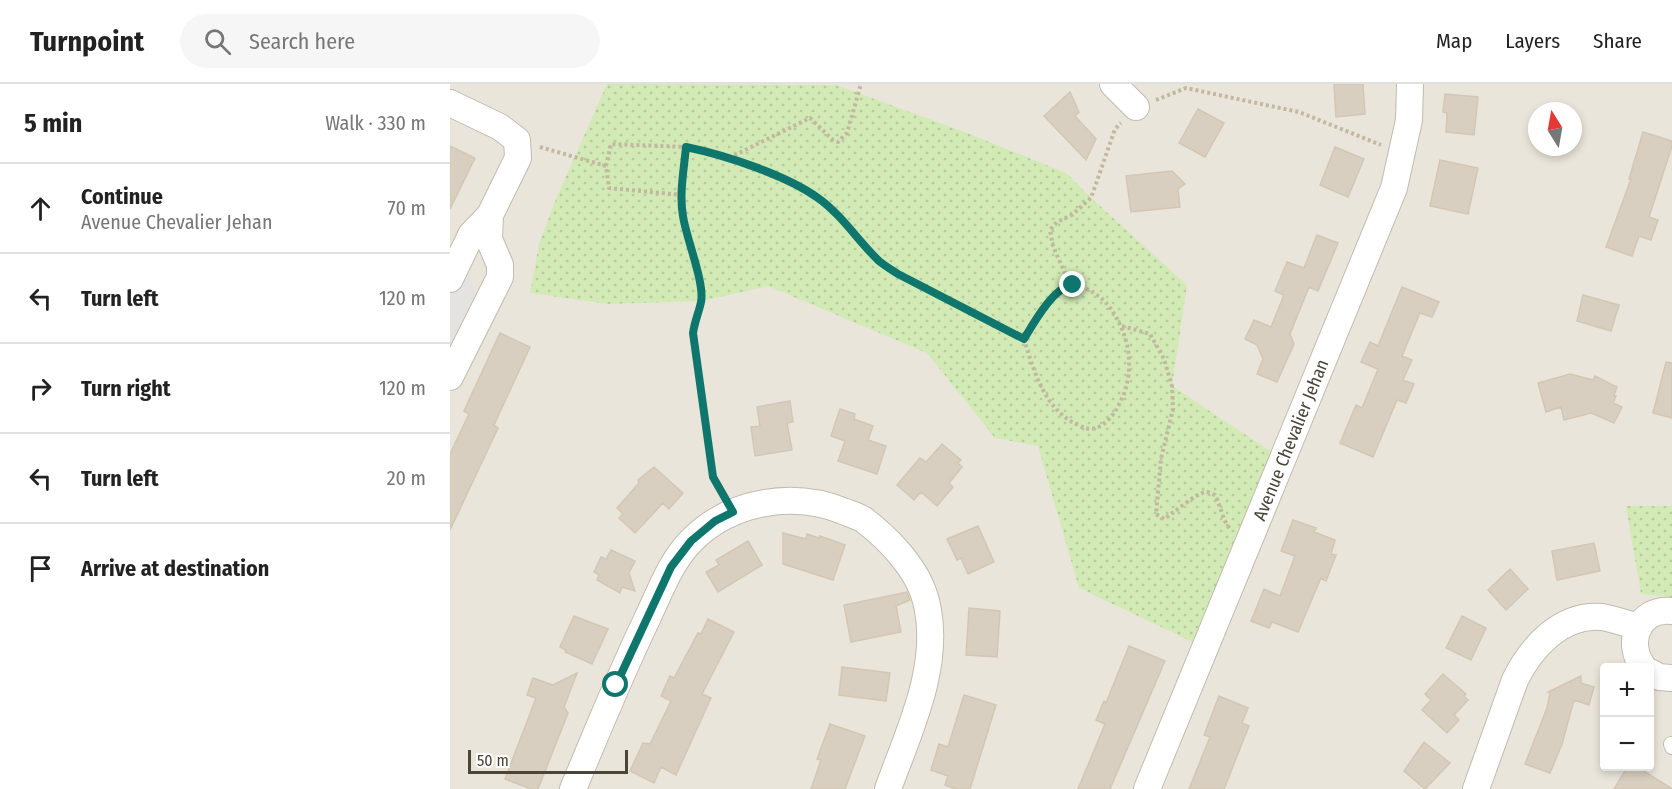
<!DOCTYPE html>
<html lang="en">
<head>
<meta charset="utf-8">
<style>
	:root { --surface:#fff; --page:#f6f6f6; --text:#222; --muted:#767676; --line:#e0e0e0 }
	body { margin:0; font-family:"Fira Sans Condensed",sans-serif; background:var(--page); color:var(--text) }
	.controls { position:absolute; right:18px; bottom:18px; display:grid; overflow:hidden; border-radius:6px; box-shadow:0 3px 9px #0003 }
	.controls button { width:54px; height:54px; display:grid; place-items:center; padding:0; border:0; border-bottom:2px solid var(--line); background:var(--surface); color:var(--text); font:30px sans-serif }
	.compass { position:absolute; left:1078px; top:18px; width:54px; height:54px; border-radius:50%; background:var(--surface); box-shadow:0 3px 9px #0003; rotate:349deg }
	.scale { position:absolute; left:18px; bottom:15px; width:160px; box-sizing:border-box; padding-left:6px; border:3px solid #4b4439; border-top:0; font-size:16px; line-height:21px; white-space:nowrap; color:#4b4439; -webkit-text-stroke:4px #fff; paint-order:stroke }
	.stop { position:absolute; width:18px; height:18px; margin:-14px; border:4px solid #0f766e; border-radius:50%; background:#fff }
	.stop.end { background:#0f766e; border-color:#fff; box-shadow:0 2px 6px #0008 }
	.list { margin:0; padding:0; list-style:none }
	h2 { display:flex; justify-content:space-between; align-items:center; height:78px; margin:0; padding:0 24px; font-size:26px }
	h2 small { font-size:20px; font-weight:400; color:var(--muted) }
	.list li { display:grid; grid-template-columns:39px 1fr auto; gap:18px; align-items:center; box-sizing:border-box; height:90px; padding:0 24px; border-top:2px solid var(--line) }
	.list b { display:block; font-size:22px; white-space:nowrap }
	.list p { margin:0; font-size:20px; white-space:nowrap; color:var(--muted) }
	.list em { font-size:20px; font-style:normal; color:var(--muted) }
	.icon { flex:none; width:33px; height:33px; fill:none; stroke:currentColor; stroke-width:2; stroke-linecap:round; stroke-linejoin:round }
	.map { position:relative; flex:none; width:1222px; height:705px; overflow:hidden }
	header { display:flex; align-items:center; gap:36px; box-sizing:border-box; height:84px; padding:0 30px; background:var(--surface); border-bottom:2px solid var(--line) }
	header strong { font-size:28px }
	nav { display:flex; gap:33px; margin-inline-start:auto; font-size:21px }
	.search { width:420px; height:54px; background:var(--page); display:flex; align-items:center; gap:15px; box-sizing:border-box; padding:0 21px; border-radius:33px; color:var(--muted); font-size:22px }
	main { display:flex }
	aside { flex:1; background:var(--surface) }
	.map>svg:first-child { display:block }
	.residential { fill:#eae5da; fill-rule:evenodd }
	.park { fill:url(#park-dots) }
	.parking { fill:#e5e3e0 }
	.building { fill:#d8cfc1; stroke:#d3c7b4; stroke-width:1.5 }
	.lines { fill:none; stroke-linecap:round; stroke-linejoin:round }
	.lane-casing { stroke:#c2bbae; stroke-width:16 }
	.street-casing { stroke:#c2bbae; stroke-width:28 }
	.path { stroke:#c4b79f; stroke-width:4; stroke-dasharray:3 3; stroke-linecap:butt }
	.lane { stroke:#fff; stroke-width:14 }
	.street { stroke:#fff; stroke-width:26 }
	.route { stroke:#0f766e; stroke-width:8 }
	.labels { text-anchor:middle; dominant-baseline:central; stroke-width:4.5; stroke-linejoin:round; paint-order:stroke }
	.street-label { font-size:18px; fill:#4b4439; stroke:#fff }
</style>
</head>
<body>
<header>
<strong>Turnpoint</strong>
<div class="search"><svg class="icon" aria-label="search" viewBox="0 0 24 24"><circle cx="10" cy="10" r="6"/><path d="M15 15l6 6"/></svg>Search here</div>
<nav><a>Map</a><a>Layers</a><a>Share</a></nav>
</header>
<main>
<aside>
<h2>5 min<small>Walk · 330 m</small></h2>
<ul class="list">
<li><svg class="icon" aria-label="ahead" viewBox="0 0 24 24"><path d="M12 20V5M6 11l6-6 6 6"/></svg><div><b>Continue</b><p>Avenue Chevalier Jehan</p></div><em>70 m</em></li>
<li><svg class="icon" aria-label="left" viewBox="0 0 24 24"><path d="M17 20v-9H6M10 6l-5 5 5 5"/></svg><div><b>Turn left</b></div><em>120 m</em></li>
<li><svg class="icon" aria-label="right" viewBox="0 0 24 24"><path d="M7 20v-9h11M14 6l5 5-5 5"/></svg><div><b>Turn right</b></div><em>120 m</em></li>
<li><svg class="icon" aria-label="left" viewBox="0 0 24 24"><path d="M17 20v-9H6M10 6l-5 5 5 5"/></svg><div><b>Turn left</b></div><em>20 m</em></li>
<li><svg class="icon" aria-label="arrive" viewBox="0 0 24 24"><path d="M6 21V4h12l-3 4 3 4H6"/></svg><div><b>Arrive at destination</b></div></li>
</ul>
</aside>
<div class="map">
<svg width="1222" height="705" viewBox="0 0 1222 705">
	<defs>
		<pattern id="park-dots" width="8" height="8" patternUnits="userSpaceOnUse" patternTransform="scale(1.5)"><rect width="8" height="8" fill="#d2eab5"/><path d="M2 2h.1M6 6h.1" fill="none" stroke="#b6ca9c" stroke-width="1.8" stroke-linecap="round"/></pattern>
	</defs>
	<rect width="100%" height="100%" fill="#f6f3ec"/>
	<!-- residential -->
	<path class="residential" d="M0,0H1222V705H0ZM1087,27H1123V63H1087ZM1154,584H1200V682H1154Z"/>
	<!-- park -->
	<path class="park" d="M157,0L386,1L512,47L616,89L641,114L737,201L722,302L826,371L747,560L629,504L588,362L545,354L477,269L318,202L252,217L158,220L80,209L89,160L106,115Z
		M1176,422H1222V513L1191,510Z"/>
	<!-- parking -->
	<path class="parking" d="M15,178L30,221L0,281V207Z"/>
	<!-- building -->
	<path class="building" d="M884,0H913L915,30L886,33Z
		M620,8L629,28L625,32L646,55L636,76L594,32Z
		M995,10L1028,13L1024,51L996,48L997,29L993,28Z
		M748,25L774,39L755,73L729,59Z
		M1193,48L1222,57V62L1199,133L1208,136L1201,156L1189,152L1182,172L1156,163L1181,95H1179Z
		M0,62L25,74L0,125Z
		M885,63L914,75L898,113L870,101Z
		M990,76L1028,84L1018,130L980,122Z
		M722,87L735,100L728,105L730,123L681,128L676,92Z
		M867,151L888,159L868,207L859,203L840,250L844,260L827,298L807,290L813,275L807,261L795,255L804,236L821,243L834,211L825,207L837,178L854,184Z
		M952,203L989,218L982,233L970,229L952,272L962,276L953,296L964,300L956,319L947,316L923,373L890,359L906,321L912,324L928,285L911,278L920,258L928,262Z
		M1133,211L1169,221L1161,247L1127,237Z
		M50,249L80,263L44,341L48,344L0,446V370L19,330L14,327Z
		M1216,278L1222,279V334L1203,329Z
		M1120,290L1143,296L1145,292L1167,303L1164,311L1166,312L1163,319L1172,323L1164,339L1141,329L1114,336L1111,323L1096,328L1088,299Z
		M340,317L343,338L337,339L342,366L305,372L301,343L310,342L307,323Z
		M390,325L405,330L404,335L423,342L418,356L436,362L427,390L388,377L395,357L381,352Z
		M492,360L511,376L508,379L512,383L499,399L503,403L487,422L471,408L464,416L447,401L470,374L476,378Z
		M204,383L233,409L219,425L213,419L185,449L169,434L173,430L167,424L189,399L188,396Z
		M843,436L866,444L864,448L885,456L881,470L886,471L876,497L871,494L848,548L822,538L819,544L801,537L814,505L830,512L845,472L831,467Z
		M528,442L544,478L518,490L511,474L507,476L497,455Z
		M333,449L356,455L357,450L369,454L370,452L395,461L383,496L333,480Z
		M298,457L312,481L268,508L256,488L269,481L266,476Z
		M1144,459L1150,487L1107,496L1102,467Z
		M161,466L185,477L179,489L185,507L172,503L170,509L147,496L149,491L144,488L151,473L156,475Z
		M1060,485L1078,505L1056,526L1038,506Z
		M457,508L460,516L446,522L451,548L401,558L394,521Z
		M519,524L550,527L547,573L516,571Z
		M124,532L158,545L142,580L115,568L116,566L110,563Z
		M1012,532L1036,544L1021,576L996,564Z
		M258,535L284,548L252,610L261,614L226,691L211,683L204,699L180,687L193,659L200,660L221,617L211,612L220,592L224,594L248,549L251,550Z
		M679,562L715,577L660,705H628L655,640L646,636L654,617L656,619Z
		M392,583L440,589L436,617L389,611Z
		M127,589L114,623L118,629L88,705H81L55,695L86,614L77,611L83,594L103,601Z
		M993,590L1016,610L1014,612L1018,616L1004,631L1009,636L997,649L972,626L981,616L975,610Z
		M1131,592V599L1144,603L1139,621L1124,616L1112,660L1100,689L1075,680L1097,624L1100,609L1098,608Z
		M514,611L546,621L520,705H506L495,701L498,692L481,686L489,660L498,663Z
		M769,612L798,624L792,639L799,642L774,705H739L760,653L754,651Z
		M380,640L415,652L395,705H361L371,676L367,675Z
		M974,658L1000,679L975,705L954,687Z
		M1178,682H1186L1222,705H1164Z"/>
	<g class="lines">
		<defs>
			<path id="lane" d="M1221,660L1222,663"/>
			<path id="street" d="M663,0L686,23
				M0,19L50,43L67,56L68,74L40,131L21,151L0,195
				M0,293L50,193V181L39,155L40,131
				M1194,584C1174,559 1189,523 1222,527
				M1200,588L1209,593L1222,594
				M123,705C147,648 170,591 197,535C210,508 220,478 242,456C281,417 342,407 393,427C400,430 408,432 414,436C427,446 440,458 450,470C464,487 474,503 478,526C489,587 458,649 438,705
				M697,705L944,104L959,36L960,0
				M1026,705L1065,596C1081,563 1112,529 1152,533C1164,535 1177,540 1189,543"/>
		</defs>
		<!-- lane casing -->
		<use href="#lane" class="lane-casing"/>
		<!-- street casing -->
		<use href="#street" class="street-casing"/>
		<!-- path -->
		<path class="path" d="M706,16L736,4L849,28L931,61
			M90,63L156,82L159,104L232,111V131L250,200L252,217L245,235L243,249L263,393L272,409
			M279,74L360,34L383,56L388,58L397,49L411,0
			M156,82L161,60L236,63L260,68L344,101L368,114L387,131L430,178L448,190L574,255C584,288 595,326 628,341C634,344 639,346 646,344C653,342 662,333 666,326C687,292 682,251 657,220C647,209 632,200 617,201C599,218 586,234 574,255
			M232,111L236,63
			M620,201L603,162L600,146L607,138L622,131L641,114L665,45L671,39
			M672,242L700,250L714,275L722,302L723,325L711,375L706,430L714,435C724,429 746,409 756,408C759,408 762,410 765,411C771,422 772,435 780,445"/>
		<!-- lane -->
		<use href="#lane" class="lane"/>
		<!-- street -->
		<use href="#street" class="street"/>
	</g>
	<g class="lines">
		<!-- route -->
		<path class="route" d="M166,601L221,483L241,457L265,437L283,428L263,393L243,249C245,236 249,228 251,218C255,199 236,154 233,132C229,110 234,85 236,63C275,71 336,91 368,114C392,131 408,157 429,177C435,182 442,186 448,190L574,255C583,240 604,202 623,201"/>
	</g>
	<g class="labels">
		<!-- street labels -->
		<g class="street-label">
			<text transform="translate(841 356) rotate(-68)">Avenue Chevalier Jehan</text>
		</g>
	</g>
</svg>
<div class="controls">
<button>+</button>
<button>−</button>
</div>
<svg class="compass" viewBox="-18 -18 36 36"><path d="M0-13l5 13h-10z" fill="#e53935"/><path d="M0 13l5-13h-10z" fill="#767676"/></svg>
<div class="scale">50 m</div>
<div class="stop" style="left:166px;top:601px"></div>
<div class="stop end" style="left:623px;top:201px"></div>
</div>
</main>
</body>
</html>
